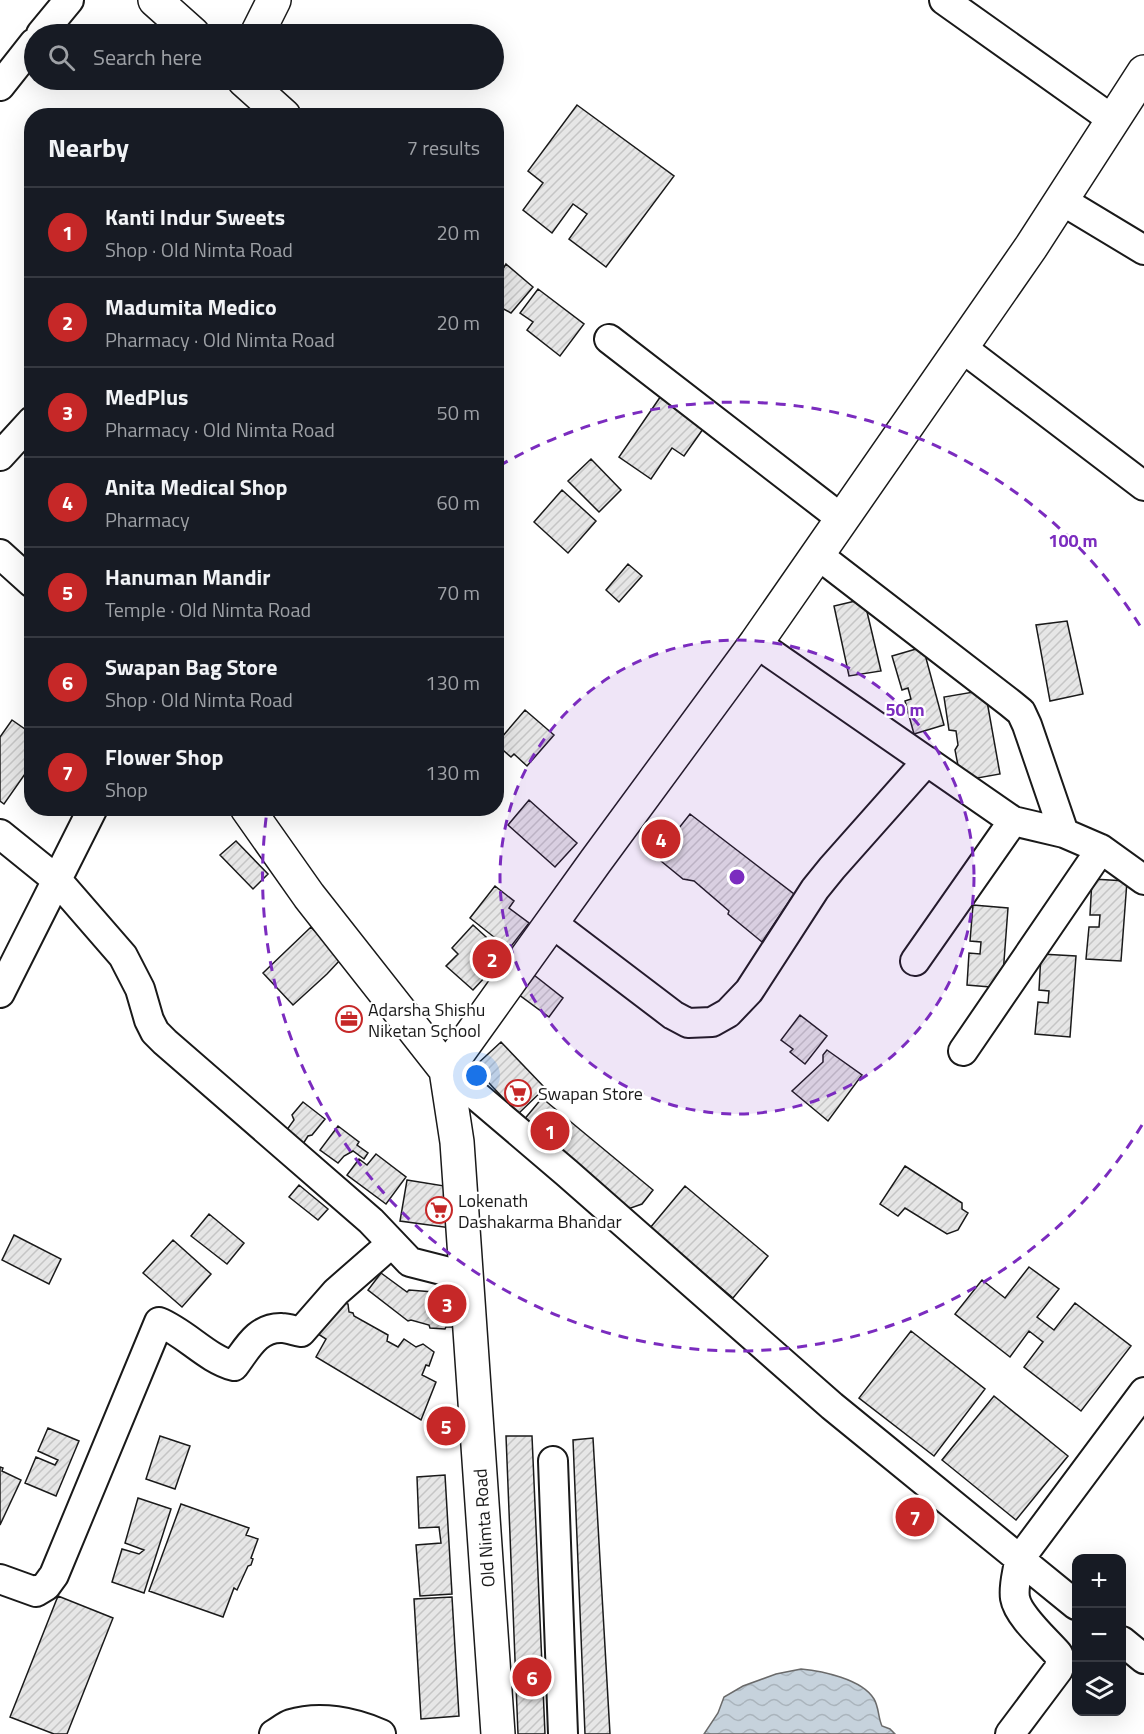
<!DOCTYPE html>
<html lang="en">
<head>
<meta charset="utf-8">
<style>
	:root { --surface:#171b24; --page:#242831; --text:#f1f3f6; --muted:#9ea1a6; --line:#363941; --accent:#c62828 }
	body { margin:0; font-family:"Titillium Web",sans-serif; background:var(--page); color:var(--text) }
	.controls { position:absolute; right:18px; bottom:18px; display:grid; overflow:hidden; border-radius:12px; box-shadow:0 6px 24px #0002 }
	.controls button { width:54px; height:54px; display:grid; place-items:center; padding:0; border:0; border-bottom:2px solid var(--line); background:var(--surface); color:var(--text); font:30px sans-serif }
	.you { position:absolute; left:477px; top:1076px; width:21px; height:21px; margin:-15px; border:4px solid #fff; border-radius:50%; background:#1a73e8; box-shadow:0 0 0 9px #1a73e833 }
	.badge { display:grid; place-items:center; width:39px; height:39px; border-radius:50%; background:var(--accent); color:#fff; font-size:20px; font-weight:700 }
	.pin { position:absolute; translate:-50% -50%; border:3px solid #fff; box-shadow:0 2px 6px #0006 }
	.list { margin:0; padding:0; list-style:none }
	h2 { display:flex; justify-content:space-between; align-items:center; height:78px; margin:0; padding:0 24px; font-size:26px }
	h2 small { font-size:20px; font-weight:400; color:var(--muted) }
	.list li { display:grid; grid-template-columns:39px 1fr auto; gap:18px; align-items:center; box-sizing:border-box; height:90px; padding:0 24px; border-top:2px solid var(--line) }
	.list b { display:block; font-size:22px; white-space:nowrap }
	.list p { margin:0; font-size:20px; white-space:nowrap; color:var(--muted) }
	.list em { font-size:20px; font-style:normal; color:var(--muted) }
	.icon { flex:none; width:33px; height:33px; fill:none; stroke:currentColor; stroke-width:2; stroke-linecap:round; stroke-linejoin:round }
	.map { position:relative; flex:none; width:1144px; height:1734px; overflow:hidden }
	.search { position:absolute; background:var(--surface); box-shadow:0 6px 24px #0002; left:24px; top:24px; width:480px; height:66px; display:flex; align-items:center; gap:15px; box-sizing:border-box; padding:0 21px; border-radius:33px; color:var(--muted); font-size:22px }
	.panel { position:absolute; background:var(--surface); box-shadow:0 6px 24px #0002; left:24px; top:108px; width:480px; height:708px; border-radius:24px }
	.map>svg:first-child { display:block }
	.water { fill:url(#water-waves); stroke:#6a6a6a; stroke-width:1.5 }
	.building { fill:url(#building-hatch); stroke:#1a1a1a; stroke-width:1.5 }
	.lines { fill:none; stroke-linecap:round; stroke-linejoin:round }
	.street-casing { stroke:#1a1a1a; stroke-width:32 }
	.secondary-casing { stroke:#1a1a1a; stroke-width:36 }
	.street { stroke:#fff; stroke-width:28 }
	.secondary { stroke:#fff; stroke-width:33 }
	.ring { fill:none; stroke:#7b2cbf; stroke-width:3; stroke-dasharray:10 8 }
	.labels { text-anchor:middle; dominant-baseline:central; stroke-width:4.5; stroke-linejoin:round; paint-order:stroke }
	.poi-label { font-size:18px; fill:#1a1a1a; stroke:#fff; text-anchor:start }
	.street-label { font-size:18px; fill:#1a1a1a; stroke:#fff }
	.centre { fill:#7b2cbf; stroke:#fff; stroke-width:3 }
	.ring-label { font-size:18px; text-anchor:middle; font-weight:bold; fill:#7b2cbf; stroke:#fff; stroke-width:4.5; stroke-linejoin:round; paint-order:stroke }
</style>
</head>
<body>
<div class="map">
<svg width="1144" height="1734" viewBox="0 0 1144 1734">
	<defs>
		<pattern id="water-waves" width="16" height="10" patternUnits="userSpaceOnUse" patternTransform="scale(1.5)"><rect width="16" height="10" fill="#c6d2dc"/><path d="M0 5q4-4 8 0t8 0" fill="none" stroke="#aab4bc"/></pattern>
		<pattern id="building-hatch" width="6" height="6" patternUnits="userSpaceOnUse" patternTransform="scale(1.5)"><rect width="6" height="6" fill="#e6e6e6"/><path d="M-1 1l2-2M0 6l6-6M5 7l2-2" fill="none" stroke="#c5c5c5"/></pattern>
	</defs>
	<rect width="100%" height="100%" fill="#fff"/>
	<!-- water -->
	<path class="water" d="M801,1669C822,1671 862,1679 874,1699C879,1707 878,1718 882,1726L890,1729L895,1734H704L718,1713L724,1697L743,1686L776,1674Z"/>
	<!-- building -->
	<path class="building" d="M577,105L674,176L606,267L569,239L587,214L573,204L552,233L523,210L543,183L528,171Z
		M506,264L533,287L511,313L496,305V280Z
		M538,289L584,324L560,356L527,330L533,322L520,313Z
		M663,393L703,429L684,456L672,448L651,479L619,457Z
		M591,459L621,490L599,512L568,481Z
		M562,490L596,521L568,553L534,522Z
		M628,564L642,576L619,602L606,590Z
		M864,599L881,671L849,676L834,606Z
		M1067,621L1083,694L1050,701L1036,625Z
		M923,647L944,725L914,734L905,701L911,699L908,688L902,690L892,656Z
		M985,690L1000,774L961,781L955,750L958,745L956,731L949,730L944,697Z
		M525,710L554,735L527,766L514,754L511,757L496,744Z
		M12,720L32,734V764L4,804L0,801V737Z
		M529,800L577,843L555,867L508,825Z
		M690,814L794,894L762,942L728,914L729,911L694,881L683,879L656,857Z
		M236,841L268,874L253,889L220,855Z
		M1092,879L1127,881L1121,961L1086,959L1089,927H1099L1100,915H1090Z
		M495,886L514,901L509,908L529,923L509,949L470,918Z
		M973,905L1008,908L1002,988L967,985L969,953L980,954L981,942L970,941Z
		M473,925L510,959L495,975H487L473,990L446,966L458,954L452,948Z
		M311,927L341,959L327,974L293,1005L263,973Z
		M1041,954L1076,956L1070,1037L1035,1034L1038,1002L1048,1003L1049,991L1039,990Z
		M534,975L563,998L549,1017L518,994Z
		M800,1015L827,1036L805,1064L790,1052L793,1049L781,1040Z
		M501,1042L545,1088L518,1114L474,1067Z
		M827,1050L862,1075L828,1121L792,1091L823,1062V1055Z
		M542,1098L653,1190L642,1204L628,1209L523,1121Z
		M303,1102L325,1119L312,1135L308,1136L303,1144L286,1131L294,1120L292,1115Z
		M338,1126L359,1142L357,1145L368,1153L364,1159L353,1151L344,1156L338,1163L320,1150Z
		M376,1154L406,1177L386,1204L347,1175L359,1159L367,1165Z
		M905,1166L962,1203V1209L968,1213L958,1230L947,1234L905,1208L898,1216L880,1204Z
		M407,1180L457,1188L451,1228L400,1221Z
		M299,1185L328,1209L318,1220L289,1197Z
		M685,1186L768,1256L733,1298L650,1228Z
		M209,1214L244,1243L227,1264L191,1236Z
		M14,1235L61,1259L49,1284L2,1260Z
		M173,1240L211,1274L182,1307L143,1273Z
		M1029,1267L1059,1289L1037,1317L1054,1330L1075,1303L1131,1346L1081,1411L1024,1367L1043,1342L1029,1331L1010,1357L955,1314L982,1280L1005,1298Z
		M381,1273L407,1292L409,1290L459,1294L456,1327H446L445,1329L430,1328L429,1325L411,1320L408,1321L368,1290Z
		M336,1300L348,1304L349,1312L353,1313L354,1316L388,1335L387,1341L398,1347L404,1339L416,1347L423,1344L434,1352L429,1366L426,1365L422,1375L436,1382L421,1420L316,1357L326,1339L315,1332Z
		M911,1331L985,1389L934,1456L859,1398Z
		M994,1396L1068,1456L1016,1520L942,1460Z
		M48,1428L79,1441L56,1496L25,1483L36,1457L55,1465L58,1460L38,1451Z
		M160,1436L190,1446L175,1489L146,1479Z
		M506,1436H532L545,1734H518Z
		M593,1438L610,1734H585L573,1440Z
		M0,1467L3,1468L2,1471L21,1480L0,1525Z
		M445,1475L452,1594L420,1596L416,1545L441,1543L439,1527L419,1528L417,1477Z
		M138,1498L171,1509L144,1593L112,1582L122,1549L139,1554L144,1550L125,1543Z
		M181,1504L249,1528L246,1535L258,1539L251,1558L253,1559L251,1565L248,1566L237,1590L234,1588L223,1617L149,1591Z
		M58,1596L113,1618L67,1734H54L10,1717Z
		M452,1597L459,1716L421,1719L414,1599Z"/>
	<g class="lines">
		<defs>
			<path id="street" d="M944,0L1113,120
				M41,34L69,0
				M0,86L34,43
				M1061,200L1144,250
				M609,339L842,519
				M961,347L1144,486
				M0,456L32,421
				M0,554L32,583
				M818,555L1010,703L1021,712L1027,725L1064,833
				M756,643L1013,821L915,961
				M1013,821L1064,833L1101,849L1144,880
				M0,834L57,880L123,956L140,989L149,1020L155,1032L165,1042L371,1221L410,1262L465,1276
				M552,923L673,1015L688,1023L712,1022L728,1013L749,991L815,889L832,868L927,761
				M0,993L93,808
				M963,1051L1101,849
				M446,1070L567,1173L832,1406L1076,1605
				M553,1461L563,1734
				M0,1579L36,1592L46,1586L54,1575L159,1322C186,1333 207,1359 234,1366C247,1349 257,1327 282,1328C288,1328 295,1331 301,1332L336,1292L392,1243
				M1122,1641L1144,1659
				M274,1734C280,1731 285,1726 291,1724C320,1715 354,1722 381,1734
				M1010,1734L1058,1670L1061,1661L1058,1654C1046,1640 1018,1616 1015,1598C1013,1585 1018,1572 1019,1560L1144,1392"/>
			<path id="secondary" d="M155,0L193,34
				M257,34L274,0
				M244,80L284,116
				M247,808L309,896L446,1070
				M498,1734L457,1142L446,1070L595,862L756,643L1031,247L1144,72"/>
		</defs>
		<!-- street casing -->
		<use href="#street" class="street-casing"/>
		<!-- secondary casing -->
		<use href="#secondary" class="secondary-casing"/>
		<!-- street -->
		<use href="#street" class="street"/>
		<!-- secondary -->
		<use href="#secondary" class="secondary"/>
	</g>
	<!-- distance rings -->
	<circle cx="737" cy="877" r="237" fill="#7b2cbf" fill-opacity=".12"/>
	<g class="ring">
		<circle cx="737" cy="877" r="237"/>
		<path d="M1142 1125A475 475 0 0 1 267 811M499 466A475 475 0 0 1 1142 629"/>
	</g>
	<!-- icons -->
	<defs>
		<symbol id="office-ring" viewBox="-11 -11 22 22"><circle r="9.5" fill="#fff" stroke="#c62828" stroke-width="1.5"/><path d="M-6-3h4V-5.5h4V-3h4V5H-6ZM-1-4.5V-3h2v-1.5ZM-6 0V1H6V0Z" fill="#c62828"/></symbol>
		<symbol id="supermarket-ring" viewBox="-11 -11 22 22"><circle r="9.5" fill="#fff" stroke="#c62828" stroke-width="1.5"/><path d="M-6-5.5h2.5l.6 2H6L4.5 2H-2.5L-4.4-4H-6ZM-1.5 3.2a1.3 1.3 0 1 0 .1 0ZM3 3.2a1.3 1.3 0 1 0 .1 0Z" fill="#c62828"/></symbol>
	</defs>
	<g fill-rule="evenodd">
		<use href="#office-ring" x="334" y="1004" width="30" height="30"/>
		<use href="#supermarket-ring" x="503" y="1078" width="30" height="30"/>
		<use href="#supermarket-ring" x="424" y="1195" width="30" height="30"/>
	</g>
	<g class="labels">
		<!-- poi labels -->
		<g class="poi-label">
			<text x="368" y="1009">Adarsha Shishu<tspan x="368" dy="21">Niketan School</tspan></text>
			<text x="538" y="1093">Swapan Store</text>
			<text x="458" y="1200">Lokenath<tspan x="458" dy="21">Dashakarma Bhandar</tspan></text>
		</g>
		<!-- street labels -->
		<g class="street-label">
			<text transform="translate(484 1528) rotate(-94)">Old Nimta Road</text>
		</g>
	</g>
	<circle cx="737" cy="877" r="9" class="centre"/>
	<g class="ring-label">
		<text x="1073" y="547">100 m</text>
		<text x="905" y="716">50 m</text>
	</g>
</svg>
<div class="controls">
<button>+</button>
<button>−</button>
<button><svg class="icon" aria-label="layers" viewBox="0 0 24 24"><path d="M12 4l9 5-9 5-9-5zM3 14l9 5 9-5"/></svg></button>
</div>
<div class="you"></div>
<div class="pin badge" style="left:550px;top:1131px">1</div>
<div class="pin badge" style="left:492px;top:959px">2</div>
<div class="pin badge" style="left:447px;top:1304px">3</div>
<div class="pin badge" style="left:661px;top:839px">4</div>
<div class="pin badge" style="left:446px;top:1426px">5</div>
<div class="pin badge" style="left:532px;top:1677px">6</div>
<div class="pin badge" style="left:915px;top:1517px">7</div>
<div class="search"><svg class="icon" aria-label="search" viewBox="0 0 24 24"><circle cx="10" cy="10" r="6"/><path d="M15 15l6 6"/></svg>Search here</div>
<section class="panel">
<h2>Nearby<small>7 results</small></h2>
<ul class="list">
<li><span class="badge">1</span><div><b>Kanti Indur Sweets</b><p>Shop · Old Nimta Road</p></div><em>20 m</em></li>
<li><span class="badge">2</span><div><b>Madumita Medico</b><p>Pharmacy · Old Nimta Road</p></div><em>20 m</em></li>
<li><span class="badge">3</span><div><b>MedPlus</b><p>Pharmacy · Old Nimta Road</p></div><em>50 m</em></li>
<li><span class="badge">4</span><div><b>Anita Medical Shop</b><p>Pharmacy</p></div><em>60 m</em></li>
<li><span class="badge">5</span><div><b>Hanuman Mandir</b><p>Temple · Old Nimta Road</p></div><em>70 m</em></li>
<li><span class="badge">6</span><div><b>Swapan Bag Store</b><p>Shop · Old Nimta Road</p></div><em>130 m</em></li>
<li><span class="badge">7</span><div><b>Flower Shop</b><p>Shop</p></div><em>130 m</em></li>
</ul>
</section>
</div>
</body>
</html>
